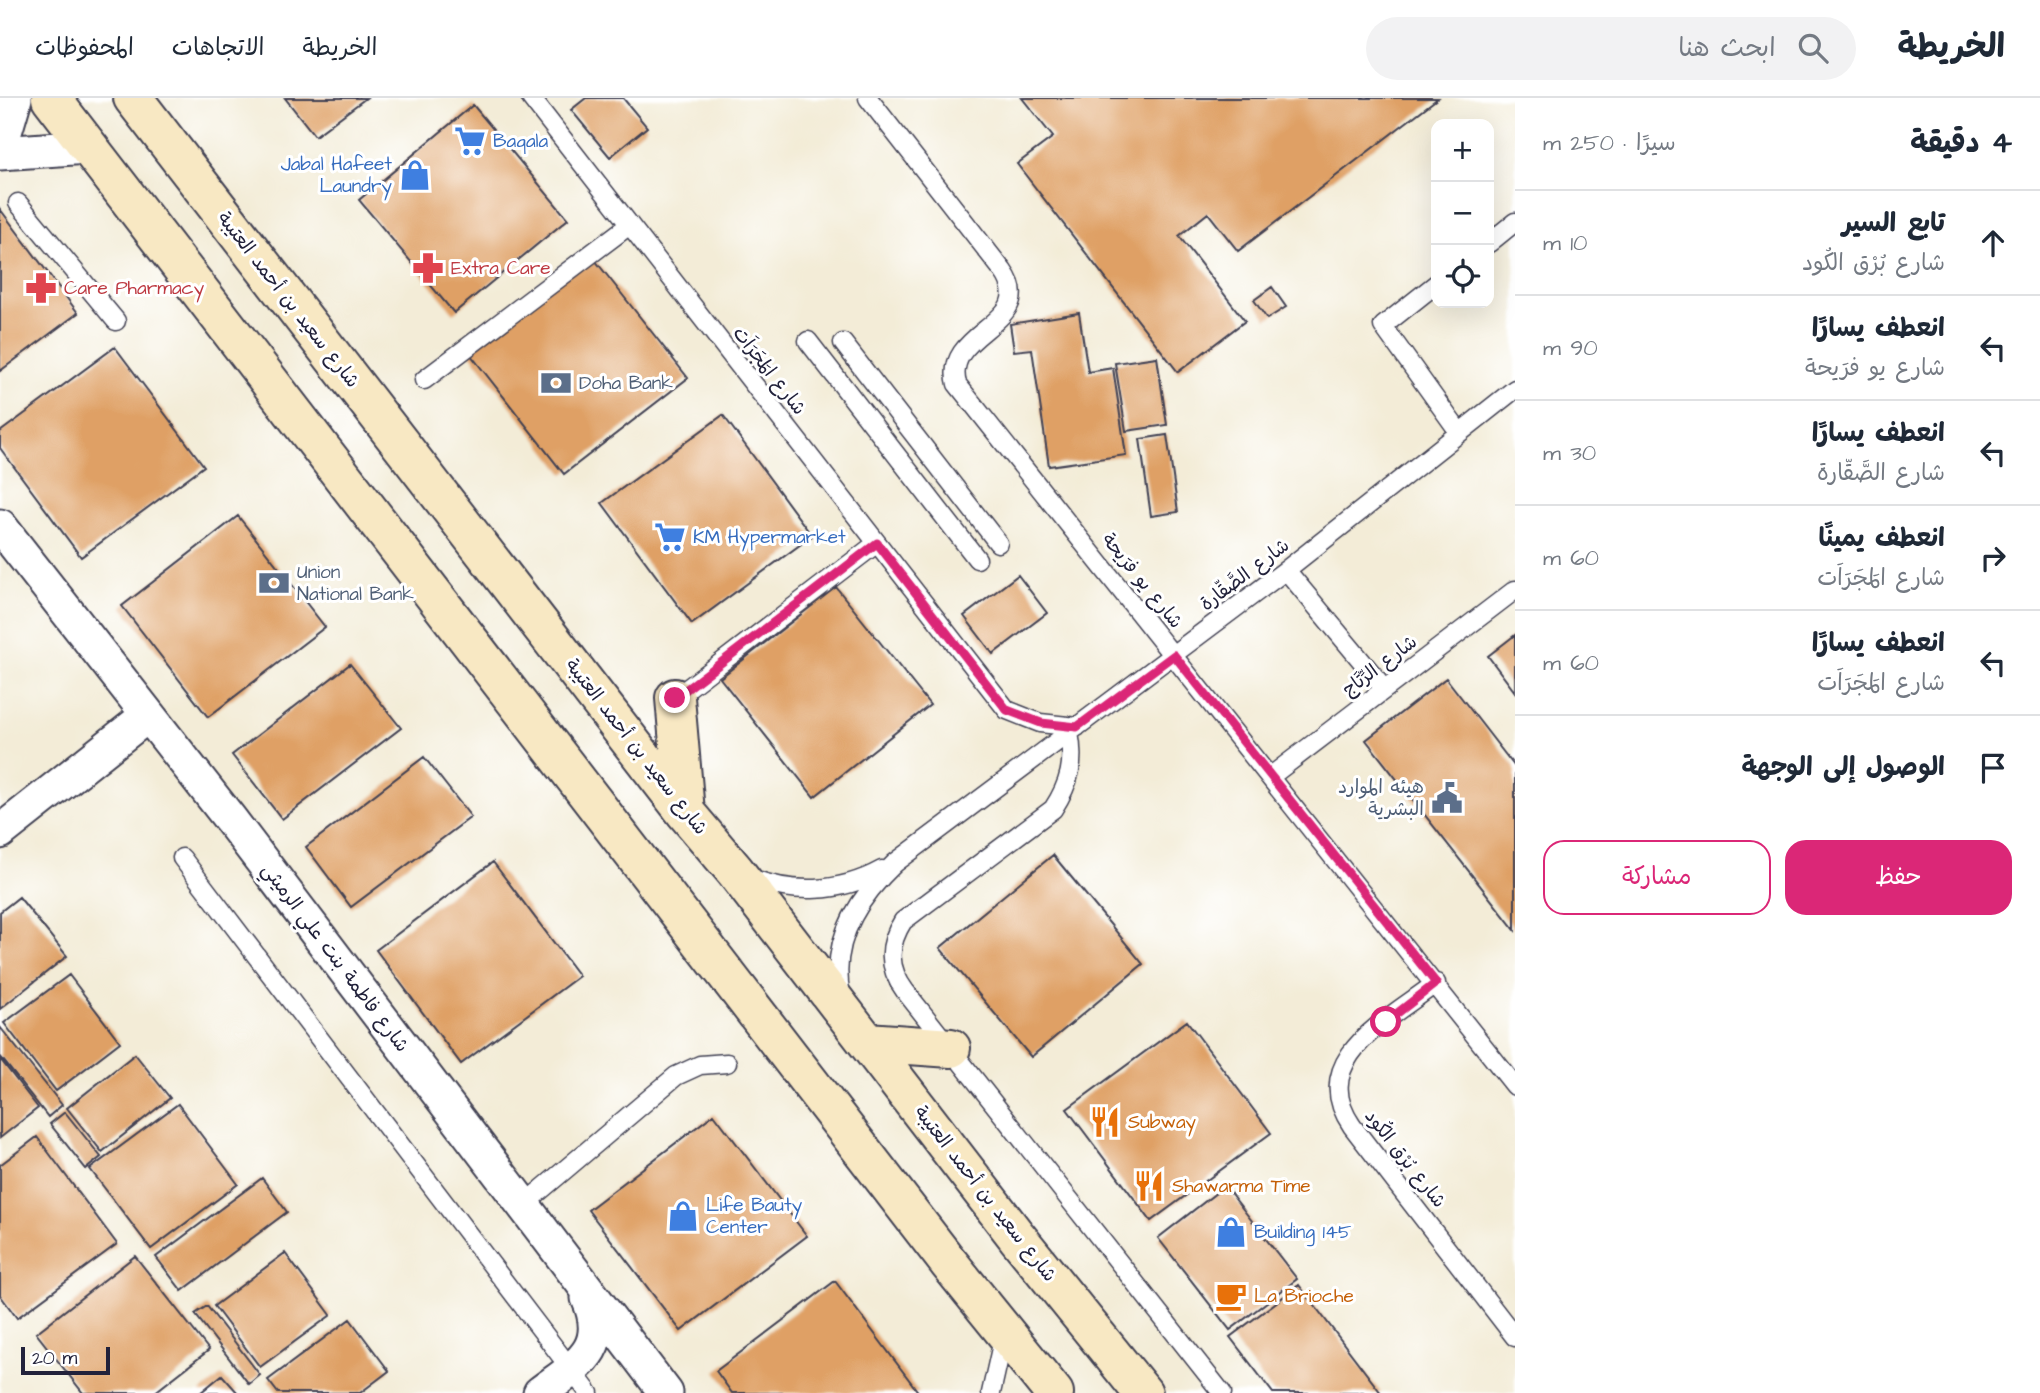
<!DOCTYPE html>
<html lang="ar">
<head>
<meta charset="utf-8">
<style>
	:root { --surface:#fff; --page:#f2f2f3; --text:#1f2937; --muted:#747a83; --line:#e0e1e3; --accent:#db2777 }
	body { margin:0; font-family:"Architects Daughter","Playpen Sans Arabic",sans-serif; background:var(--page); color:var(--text); direction:rtl }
	.controls { position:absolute; right:21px; top:21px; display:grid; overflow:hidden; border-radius:14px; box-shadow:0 7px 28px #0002 }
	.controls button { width:63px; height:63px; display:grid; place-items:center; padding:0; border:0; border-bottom:2px solid var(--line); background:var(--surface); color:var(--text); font:35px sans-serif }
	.scale { position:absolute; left:21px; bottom:18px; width:89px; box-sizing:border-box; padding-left:7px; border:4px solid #22223b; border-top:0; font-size:19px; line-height:24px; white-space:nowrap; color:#22223b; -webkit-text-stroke:5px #fff; paint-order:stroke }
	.stop { position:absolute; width:21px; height:21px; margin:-16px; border:5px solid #db2777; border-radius:50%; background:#fff }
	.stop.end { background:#db2777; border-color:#fff; box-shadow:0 2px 7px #0008 }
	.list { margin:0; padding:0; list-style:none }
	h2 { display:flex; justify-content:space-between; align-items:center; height:91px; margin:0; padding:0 28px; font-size:30px }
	h2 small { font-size:23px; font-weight:400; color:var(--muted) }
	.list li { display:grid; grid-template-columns:46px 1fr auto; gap:21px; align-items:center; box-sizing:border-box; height:105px; padding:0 28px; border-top:2px solid var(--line) }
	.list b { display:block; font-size:26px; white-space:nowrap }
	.list p { margin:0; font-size:23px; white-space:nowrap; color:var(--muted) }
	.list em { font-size:23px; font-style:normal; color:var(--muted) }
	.actions { display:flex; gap:14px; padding:21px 28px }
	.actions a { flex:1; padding:16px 0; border:2px solid var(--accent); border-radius:21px; text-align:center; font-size:24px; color:var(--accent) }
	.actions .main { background:var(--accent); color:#fff }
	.icon { flex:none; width:38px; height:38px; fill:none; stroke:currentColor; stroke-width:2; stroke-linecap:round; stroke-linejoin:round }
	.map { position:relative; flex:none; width:1515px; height:1295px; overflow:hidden; direction:ltr }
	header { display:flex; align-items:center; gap:42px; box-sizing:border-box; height:98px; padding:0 35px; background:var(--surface); border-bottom:2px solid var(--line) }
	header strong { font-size:33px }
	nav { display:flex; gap:38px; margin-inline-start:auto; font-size:24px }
	.search { width:490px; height:63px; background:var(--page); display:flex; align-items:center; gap:18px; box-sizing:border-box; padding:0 24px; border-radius:38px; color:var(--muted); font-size:26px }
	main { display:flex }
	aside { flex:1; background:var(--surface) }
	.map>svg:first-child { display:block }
	.building { fill:#dfa065 }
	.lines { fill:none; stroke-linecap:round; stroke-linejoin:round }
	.lane-casing { stroke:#414052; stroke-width:21 }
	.street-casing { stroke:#414052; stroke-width:37 }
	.secondary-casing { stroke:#414052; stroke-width:42 }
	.lane { stroke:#fff; stroke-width:18 }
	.street { stroke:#fff; stroke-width:33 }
	.secondary { stroke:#f8e8c3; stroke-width:38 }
	.route { stroke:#db2777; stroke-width:9 }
	.labels { text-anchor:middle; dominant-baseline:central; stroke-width:6; stroke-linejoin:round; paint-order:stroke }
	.shop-label { font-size:19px; fill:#366cbe; stroke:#fff; text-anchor:start }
	.health-label { font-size:19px; fill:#be3a42; stroke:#fff; text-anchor:start }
	.street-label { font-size:19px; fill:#22223b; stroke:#fff }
	.service-label { font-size:19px; fill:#4e5e75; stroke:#fff; text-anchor:start }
	.food-label { font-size:19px; fill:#c56008; stroke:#fff; text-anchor:start }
</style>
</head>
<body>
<header>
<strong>الخريطة</strong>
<div class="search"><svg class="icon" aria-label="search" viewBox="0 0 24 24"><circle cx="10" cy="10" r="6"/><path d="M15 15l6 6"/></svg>ابحث هنا</div>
<nav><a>الخريطة</a><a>الاتجاهات</a><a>المحفوظات</a></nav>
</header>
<main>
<aside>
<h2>4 دقيقة<small>سيرًا · 250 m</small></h2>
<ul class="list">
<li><svg class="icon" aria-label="ahead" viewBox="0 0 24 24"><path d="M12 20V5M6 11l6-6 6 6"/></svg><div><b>تابع السير</b><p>شارع بُرْق الكُود</p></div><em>10 m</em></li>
<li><svg class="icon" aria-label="left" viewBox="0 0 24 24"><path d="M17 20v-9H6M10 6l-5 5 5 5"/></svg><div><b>انعطف يسارًا</b><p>شارع يو فرَيحة</p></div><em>90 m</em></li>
<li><svg class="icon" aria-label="left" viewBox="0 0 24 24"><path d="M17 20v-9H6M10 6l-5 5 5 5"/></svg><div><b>انعطف يسارًا</b><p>شارع الصَّقّارة</p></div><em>30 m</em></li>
<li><svg class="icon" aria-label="right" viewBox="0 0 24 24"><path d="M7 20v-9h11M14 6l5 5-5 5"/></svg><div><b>انعطف يمينًا</b><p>شارع المَجَرَاَت</p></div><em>60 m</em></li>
<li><svg class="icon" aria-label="left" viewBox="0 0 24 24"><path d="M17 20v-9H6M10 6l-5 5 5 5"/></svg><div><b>انعطف يسارًا</b><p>شارع المَجَرَاَت</p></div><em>60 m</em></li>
<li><svg class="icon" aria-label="arrive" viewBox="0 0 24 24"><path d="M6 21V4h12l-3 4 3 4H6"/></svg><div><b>الوصول إلى الوجهة</b></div></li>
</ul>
<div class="actions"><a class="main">حفظ</a><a>مشاركة</a></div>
</aside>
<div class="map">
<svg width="1515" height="1295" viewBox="0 0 1515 1295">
	<rect width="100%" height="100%" fill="#fff"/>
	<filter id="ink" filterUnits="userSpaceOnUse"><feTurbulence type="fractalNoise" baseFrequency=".0143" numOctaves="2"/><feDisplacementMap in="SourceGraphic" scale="14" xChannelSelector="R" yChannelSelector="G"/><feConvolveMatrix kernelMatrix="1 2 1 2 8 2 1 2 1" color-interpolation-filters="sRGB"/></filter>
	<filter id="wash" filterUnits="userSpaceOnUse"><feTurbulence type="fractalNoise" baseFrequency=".00686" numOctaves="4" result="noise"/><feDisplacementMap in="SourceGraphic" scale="28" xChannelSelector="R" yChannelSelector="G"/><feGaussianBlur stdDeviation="1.57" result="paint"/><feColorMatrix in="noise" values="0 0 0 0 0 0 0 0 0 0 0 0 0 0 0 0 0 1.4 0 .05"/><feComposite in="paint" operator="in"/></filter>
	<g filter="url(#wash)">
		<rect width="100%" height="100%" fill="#f3ecd7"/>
		<g id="blocks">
			<!-- building -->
			<path class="building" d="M285,0H366L315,38Z
				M586,0H623L647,29L610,59L571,12Z
				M1022,0H1438L1238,153L1208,115L1179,138L1245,223L1178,274L1017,66L1053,39Z
				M473,7L568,121L454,215L359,102Z
				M0,111L78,215L0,273Z
				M591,157L688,280L564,376L467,252Z
				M1272,189L1286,209L1267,221L1254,202Z
				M1079,215L1088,274L1113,270L1126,357L1049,368L1032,251L1014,253L1010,226Z
				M115,249L204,368L81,459L0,350V334Z
				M1157,259L1167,327L1126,333L1115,265Z
				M723,317L812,438L692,526L602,405Z
				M1167,337L1178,414L1151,418L1140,341Z
				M238,418L325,529L208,619L122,508Z
				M1018,477L1047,515L993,556L964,518Z
				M836,489L930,607L814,699L720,580Z
				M1515,537V594L1488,558Z
				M350,566L401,630L282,721L232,657Z
				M1446,580L1515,669V832L1366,642Z
				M424,659L471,719L351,809L306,749Z
				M1053,757L1143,866L1031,959L940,850Z
				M493,764L579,878L461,966L376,852Z
				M19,799L67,858L0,911V814Z
				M69,877L120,944L56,993L4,925Z
				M1187,923L1271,1035L1151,1123L1067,1011Z
				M0,929L62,1007L48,1019L0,958Z
				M135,956L170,1000L102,1054L67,1010Z
				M0,961L38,1010L0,1040Z
				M178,1006L238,1086L151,1151L90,1071Z
				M65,1014L101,1059L86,1071L50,1026Z
				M714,1016L807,1138L681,1233L588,1112Z
				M37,1039L117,1146L17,1220L0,1197V1067Z
				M262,1080L287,1114L182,1193L156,1159Z
				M1225,1088L1297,1181L1230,1232L1158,1140Z
				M285,1155L331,1217L260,1269L214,1208Z
				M135,1158L209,1252L154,1295H83L36,1235Z
				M835,1183L919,1295H732L716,1273Z
				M1299,1187L1381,1295H1273L1230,1239Z
				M207,1208L260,1277L249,1286L195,1216Z
				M350,1221L389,1273L360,1295H278L268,1282Z
				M222,1277L238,1295H200Z"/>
		</g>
	</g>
	<g filter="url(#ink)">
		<use href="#blocks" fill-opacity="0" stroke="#414052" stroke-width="2"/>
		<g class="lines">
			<defs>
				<path id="lane" d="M531,0L1007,612L1040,625L1077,629
					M868,0L1003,173C1041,226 942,232 957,286L1515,988
					M18,105L116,223
					M1489,145L1515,124
					M1436,186L1383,228L1459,334
					M808,243L977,461
					M843,245L998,445
					M424,282L628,128
					M1286,472L1384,590
					M675,600L877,445
					M1069,635C1075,664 1070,685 1053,711L903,823C887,848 888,870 905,893L1222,1295
					M1271,678L1515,492
					M182,760L589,1295
					M748,779C793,797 840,795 882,772
					M1436,885C1390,921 1306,961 1352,1028L1515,1239
					M841,897C829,844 858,800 895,765L1286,472L1515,291
					M522,1108L676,978L700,967L727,965
					M991,1295L1004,1237"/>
				<path id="street" d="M0,51L15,0
					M0,55L88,49
					M0,428L230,721L666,1295
					M0,734L148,617
					M540,1295C577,1267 611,1251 588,1200"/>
				<path id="secondary" d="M51,0L948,1164L1054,1295
					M133,0L685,714L735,773L1017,1139L1143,1295
					M675,600L685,714
					M867,944L951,950"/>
			</defs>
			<!-- lane casing -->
			<use href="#lane" class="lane-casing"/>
			<!-- street casing -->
			<use href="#street" class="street-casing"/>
			<!-- secondary casing -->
			<use href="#secondary" class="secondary-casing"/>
			<!-- lane -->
			<use href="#lane" class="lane"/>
			<!-- street -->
			<use href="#street" class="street"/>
			<!-- secondary -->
			<use href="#secondary" class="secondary"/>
		</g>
	</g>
	<g class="lines" filter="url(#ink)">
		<!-- route -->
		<path class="route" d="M675,600L877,445L1007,612L1041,625L1077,629L1174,557L1436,885L1386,924"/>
	</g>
	<!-- icons -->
	<defs>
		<symbol id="supermarket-bare" viewBox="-9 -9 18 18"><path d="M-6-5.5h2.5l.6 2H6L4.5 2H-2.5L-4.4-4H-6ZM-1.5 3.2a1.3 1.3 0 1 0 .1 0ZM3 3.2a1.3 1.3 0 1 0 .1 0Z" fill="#3f7fe0" stroke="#fff" stroke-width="2.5" paint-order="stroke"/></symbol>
		<symbol id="shop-bare" viewBox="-9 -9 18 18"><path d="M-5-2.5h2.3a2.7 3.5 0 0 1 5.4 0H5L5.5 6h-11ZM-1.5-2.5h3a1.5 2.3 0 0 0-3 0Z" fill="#3f7fe0" stroke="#fff" stroke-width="2.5" paint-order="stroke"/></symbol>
		<symbol id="pharmacy-bare" viewBox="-9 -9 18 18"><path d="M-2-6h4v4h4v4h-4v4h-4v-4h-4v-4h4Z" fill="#e0444e" stroke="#fff" stroke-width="2.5" paint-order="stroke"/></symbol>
		<symbol id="bank-bare" viewBox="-9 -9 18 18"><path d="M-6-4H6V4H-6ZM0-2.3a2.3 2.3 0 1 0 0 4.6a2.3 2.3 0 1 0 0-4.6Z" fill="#5c6f8a" stroke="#fff" stroke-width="2.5" paint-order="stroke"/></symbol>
		<symbol id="civic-bare" viewBox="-9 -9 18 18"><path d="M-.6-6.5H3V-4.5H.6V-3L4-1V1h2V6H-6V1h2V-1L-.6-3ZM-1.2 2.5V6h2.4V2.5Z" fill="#5c6f8a" stroke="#fff" stroke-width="2.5" paint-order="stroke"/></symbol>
		<symbol id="restaurant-bare" viewBox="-9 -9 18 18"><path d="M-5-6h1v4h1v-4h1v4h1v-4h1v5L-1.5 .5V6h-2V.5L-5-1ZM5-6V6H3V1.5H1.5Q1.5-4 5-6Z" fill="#e8710a" stroke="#fff" stroke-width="2.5" paint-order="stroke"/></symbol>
		<symbol id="cafe-bare" viewBox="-9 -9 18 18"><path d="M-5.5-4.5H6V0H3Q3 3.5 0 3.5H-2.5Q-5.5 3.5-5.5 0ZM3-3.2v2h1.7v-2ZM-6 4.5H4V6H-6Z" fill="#e8710a" stroke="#fff" stroke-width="2.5" paint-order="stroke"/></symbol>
	</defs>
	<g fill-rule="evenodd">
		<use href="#supermarket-bare" x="448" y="21" width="44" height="44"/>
		<use href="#shop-bare" x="393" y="55" width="44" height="44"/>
		<use href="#pharmacy-bare" x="406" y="148" width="44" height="44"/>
		<use href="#pharmacy-bare" x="19" y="168" width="44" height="44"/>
		<use href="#bank-bare" x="534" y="263" width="44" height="44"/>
		<use href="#supermarket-bare" x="648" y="417" width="44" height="44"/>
		<use href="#bank-bare" x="252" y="463" width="44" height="44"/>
		<use href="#civic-bare" x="1425" y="678" width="44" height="44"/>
		<use href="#restaurant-bare" x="1083" y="1002" width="44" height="44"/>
		<use href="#restaurant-bare" x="1127" y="1066" width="44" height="44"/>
		<use href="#shop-bare" x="661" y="1096" width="44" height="44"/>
		<use href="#shop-bare" x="1209" y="1112" width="44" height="44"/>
		<use href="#cafe-bare" x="1209" y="1176" width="44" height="44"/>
	</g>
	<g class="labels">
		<!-- shop labels -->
		<g class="shop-label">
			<text x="493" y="43">Baqala</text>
			<text x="392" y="66" text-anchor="end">Jabal Hafeet<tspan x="392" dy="22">Laundry</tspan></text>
			<text x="693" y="439">KM Hypermarket</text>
			<text x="706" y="1107">Life Bauty<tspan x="706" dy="22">Center</tspan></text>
			<text x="1254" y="1134">Building 145</text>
		</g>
		<!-- health labels -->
		<g class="health-label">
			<text x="451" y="170">Extra Care</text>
			<text x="64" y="190">Care Pharmacy</text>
		</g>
		<!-- street labels -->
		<g class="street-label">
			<text transform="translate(288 202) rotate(52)">شارع سعيد بن أحمد العتيبة</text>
			<text transform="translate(769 273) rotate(52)">شارع المَجَرَاَت</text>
			<text transform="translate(1245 477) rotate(-37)">شارع الصَّقّارة</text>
			<text transform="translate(1142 483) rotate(51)">شارع يو فرَيحة</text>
			<text transform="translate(1380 568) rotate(-37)">شارع الرِّتَاج</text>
			<text transform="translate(636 649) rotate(52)">شارع سعيد بن أحمد العتيبة</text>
			<text transform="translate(335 860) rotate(53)">شارع فاطمة بنت علي الرميثي</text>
			<text transform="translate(1405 1061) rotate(52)">شارع بُرْق الكُود</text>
			<text transform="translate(985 1096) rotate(52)">شارع سعيد بن أحمد العتيبة</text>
		</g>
		<!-- service labels -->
		<g class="service-label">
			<text x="579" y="285">Doha Bank</text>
			<text x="297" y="474">Union<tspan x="297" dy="22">National Bank</tspan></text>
			<text x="1424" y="689" text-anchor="end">هيئه الموارد<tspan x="1424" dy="22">البشرية</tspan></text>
		</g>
		<!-- food labels -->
		<g class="food-label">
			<text x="1128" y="1024">Subway</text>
			<text x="1172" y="1088">Shawarma Time</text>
			<text x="1254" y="1198">La Brioche</text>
		</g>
	</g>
</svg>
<div class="controls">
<button>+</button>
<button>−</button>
<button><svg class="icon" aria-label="locate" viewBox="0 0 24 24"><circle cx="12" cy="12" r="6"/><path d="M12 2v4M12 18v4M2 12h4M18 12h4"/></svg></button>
</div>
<div class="scale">20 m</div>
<div class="stop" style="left:1386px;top:924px"></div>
<div class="stop end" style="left:675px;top:600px"></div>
</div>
</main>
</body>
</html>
